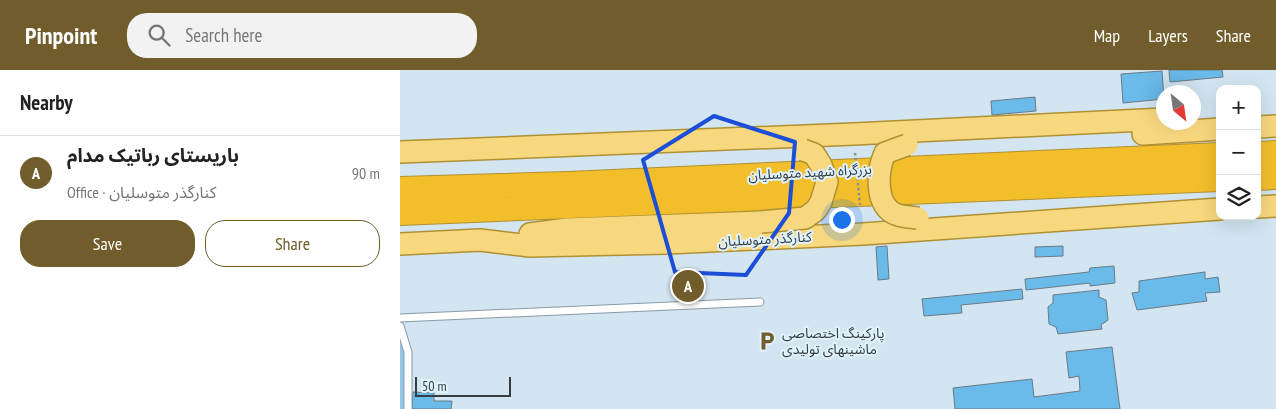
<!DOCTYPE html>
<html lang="en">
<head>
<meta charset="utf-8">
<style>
	:root { --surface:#fff; --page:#f2f2f2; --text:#222; --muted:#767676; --line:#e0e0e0; --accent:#715c2b }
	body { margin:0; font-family:"PT Sans Narrow","Noto Sans Arabic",sans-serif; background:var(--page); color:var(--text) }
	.controls { position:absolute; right:15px; top:15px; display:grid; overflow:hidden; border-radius:10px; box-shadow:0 5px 20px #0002 }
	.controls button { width:45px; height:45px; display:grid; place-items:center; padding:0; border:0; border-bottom:1px solid var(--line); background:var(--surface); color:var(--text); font:25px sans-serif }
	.compass { position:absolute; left:756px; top:15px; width:45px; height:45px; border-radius:50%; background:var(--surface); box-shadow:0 5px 20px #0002; rotate:151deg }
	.scale { position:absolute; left:15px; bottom:12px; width:96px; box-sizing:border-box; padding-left:5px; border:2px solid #363d42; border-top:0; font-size:14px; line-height:18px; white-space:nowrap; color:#363d42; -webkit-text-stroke:4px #dff2fe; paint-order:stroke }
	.you { position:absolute; left:441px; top:149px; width:18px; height:18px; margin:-12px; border:4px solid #fff; border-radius:50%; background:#1a73e8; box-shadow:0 0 0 8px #1a73e833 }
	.badge { display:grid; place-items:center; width:32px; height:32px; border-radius:50%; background:var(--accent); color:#fff; font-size:16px; font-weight:700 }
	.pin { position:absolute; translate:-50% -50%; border:2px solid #fff; box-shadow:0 1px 5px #0006 }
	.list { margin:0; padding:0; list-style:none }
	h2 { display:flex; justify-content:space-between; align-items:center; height:65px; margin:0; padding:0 20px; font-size:21px }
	h2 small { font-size:16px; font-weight:400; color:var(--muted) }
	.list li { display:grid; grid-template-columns:32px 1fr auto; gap:15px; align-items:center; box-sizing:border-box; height:70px; padding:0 20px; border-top:1px solid var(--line) }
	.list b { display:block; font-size:19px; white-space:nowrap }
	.list p { margin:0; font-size:16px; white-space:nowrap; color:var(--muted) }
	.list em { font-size:16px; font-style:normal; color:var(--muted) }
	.actions { display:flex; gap:10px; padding:15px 20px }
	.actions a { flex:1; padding:11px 0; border:1px solid var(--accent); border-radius:20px; text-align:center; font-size:18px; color:var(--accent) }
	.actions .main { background:var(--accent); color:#fff }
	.icon { flex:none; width:28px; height:28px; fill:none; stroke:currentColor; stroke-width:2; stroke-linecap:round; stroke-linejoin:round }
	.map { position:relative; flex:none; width:876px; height:339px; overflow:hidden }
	header { display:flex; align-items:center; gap:30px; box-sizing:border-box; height:70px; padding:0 25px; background:var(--accent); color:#fff }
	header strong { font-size:24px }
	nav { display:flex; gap:28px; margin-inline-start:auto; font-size:18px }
	.search { width:350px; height:45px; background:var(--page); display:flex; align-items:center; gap:12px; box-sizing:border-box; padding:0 18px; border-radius:20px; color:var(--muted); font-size:19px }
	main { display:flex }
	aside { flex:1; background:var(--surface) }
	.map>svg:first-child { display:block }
	.green { fill:#93c6e7 }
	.building { fill:#6abaea; stroke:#6b7b86 }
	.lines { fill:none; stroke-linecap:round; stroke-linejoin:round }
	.lane-casing { stroke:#899aa6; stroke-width:9 }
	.primary-casing { stroke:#b09132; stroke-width:24 }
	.highway-casing { stroke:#b09132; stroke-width:26 }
	.lane { stroke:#fff; stroke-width:7 }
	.primary { stroke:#f7d87f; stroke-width:21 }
	.highway { stroke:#f2be2a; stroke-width:24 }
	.primary-bridge-casing { stroke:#b09132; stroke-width:24; stroke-linecap:butt }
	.path-bridge { stroke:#839098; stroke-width:2.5; stroke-dasharray:2.5 2.5; stroke-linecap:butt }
	.primary-bridge { stroke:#f7d87f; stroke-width:21 }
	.marked { fill:none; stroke:#1d4ed8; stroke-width:4; stroke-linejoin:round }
	.labels { text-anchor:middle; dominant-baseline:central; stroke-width:4; stroke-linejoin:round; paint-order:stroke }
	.street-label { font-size:14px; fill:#363d42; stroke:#dff2fe }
	.poi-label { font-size:14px; fill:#363d42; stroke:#dff2fe; text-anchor:start }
</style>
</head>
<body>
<header>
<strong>Pinpoint</strong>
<div class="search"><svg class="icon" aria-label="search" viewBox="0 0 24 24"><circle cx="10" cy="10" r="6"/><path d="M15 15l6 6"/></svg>Search here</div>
<nav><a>Map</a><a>Layers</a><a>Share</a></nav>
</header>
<main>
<aside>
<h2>Nearby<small></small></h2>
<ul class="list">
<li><span class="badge">A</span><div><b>باریستای رباتیک مدام</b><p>Office · کنارگذر متوسلیان</p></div><em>90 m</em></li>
</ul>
<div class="actions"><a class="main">Save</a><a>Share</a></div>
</aside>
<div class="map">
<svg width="876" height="339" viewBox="0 0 876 339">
	<rect width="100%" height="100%" fill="#d2e5f1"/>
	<!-- green -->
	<path class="green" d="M0,256L9,286V339H0Z"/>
	<!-- building -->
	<path class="building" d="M769,0H822L823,7L770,12Z
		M762,1L764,29L723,33L721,4Z
		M635,27L636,41L592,45L591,31Z
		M487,176L489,209L478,210L476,177Z
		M663,176V186L635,187V177Z
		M714,196L715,213L690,216V213L626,220L625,209L689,202L690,198Z
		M805,202V209L818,207L820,222L805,223L807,231L737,240L732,223L739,222V211Z
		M622,219L623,229L561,235L562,243L524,246L522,229Z
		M699,220V227L706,230L708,250L701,255L702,259L658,264L656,257L649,254L648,237L653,233V225Z
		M712,277L720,339H555L553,318L632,309L634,327L680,321L679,306L669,308L666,282Z
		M13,322L34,323V331H52L51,339H12Z"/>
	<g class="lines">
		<defs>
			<path id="lane" d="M0,248L360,232
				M0,256L8,282V339"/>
			<path id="primary" d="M857,57L876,56
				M743,64L820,59
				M0,82L454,64L764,49
				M857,137L876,136
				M130,164L167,159L361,152
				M0,174L80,170L130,176L267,173L463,164L820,139"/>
			<path id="highway" d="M857,84L876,83
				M857,108L876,107
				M0,119L168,114L820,85
				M0,143L820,109"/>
		</defs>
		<!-- lane casing -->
		<use href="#lane" class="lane-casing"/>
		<!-- primary casing -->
		<use href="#primary" class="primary-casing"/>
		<!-- highway casing -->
		<use href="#highway" class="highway-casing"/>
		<!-- lane -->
		<use href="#lane" class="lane"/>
		<!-- primary -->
		<use href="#primary" class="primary"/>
		<!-- highway -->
		<use href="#highway" class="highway"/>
		<defs>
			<path id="primary-bridge" d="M507,75L485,83C477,101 474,138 498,145C504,147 512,147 518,148
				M361,152L405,148L416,140L421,132L427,112L421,95L414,84L403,80"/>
		</defs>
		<!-- primary-bridge casing -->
		<use href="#primary-bridge" class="primary-bridge-casing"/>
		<!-- path-bridge -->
		<path class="path-bridge" d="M455,83L460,135"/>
		<!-- primary-bridge -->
		<use href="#primary-bridge" class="primary-bridge"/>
	</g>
	<!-- marked area -->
	<path class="marked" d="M314,46L395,72L389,143L346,205L275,202L243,90Z"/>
	<!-- icons -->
	<defs>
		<symbol id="parking-bare" viewBox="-9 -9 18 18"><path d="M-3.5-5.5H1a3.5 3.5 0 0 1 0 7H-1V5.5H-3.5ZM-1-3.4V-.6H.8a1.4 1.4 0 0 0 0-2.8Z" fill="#715c2b" stroke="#dff2fe" stroke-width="2.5" paint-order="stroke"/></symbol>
	</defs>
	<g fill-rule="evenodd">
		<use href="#parking-bare" x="353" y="257" width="28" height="28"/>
	</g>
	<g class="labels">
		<!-- street labels -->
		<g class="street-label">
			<text transform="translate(410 102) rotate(-3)">بزرگراه شهید متوسلیان</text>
			<text transform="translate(365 169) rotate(-3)">کنارگذر متوسلیان</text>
		</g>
		<!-- poi labels -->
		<g class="poi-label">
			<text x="382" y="263">پارکینگ اختصاصی<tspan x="382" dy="16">ماشینهای تولیدی</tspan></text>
		</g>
	</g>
</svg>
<div class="controls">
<button>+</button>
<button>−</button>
<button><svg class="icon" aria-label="layers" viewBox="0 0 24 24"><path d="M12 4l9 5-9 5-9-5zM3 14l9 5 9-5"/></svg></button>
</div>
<svg class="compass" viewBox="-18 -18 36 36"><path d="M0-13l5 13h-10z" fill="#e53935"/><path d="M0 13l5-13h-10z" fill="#767676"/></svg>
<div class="scale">50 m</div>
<div class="you"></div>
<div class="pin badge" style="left:288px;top:216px">A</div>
</div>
</main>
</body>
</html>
